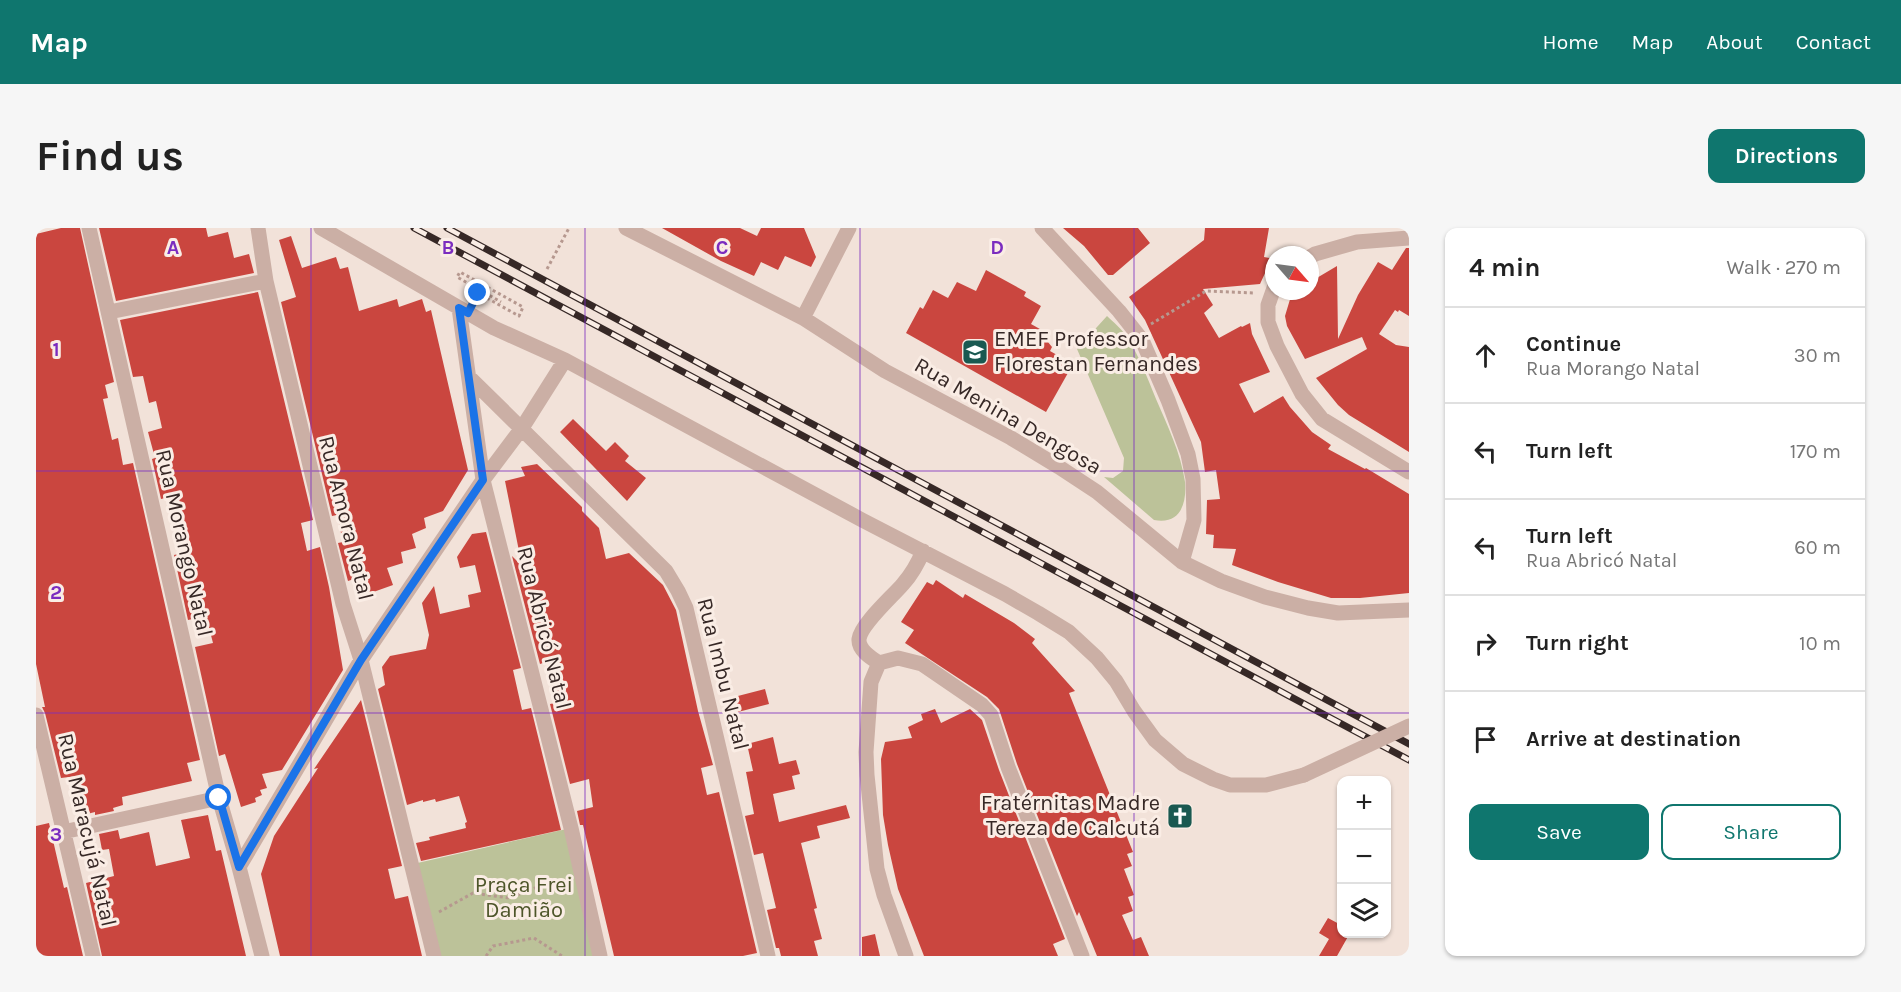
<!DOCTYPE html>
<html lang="en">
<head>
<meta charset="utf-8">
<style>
	:root { --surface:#fff; --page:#f6f6f6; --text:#222; --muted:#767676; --line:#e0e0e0; --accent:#0f766e }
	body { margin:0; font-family:Karla,sans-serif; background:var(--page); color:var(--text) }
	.controls { position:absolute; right:18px; bottom:18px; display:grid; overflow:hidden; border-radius:12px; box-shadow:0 2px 4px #0004 }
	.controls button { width:54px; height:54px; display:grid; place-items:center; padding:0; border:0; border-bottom:2px solid var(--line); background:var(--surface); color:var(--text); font:30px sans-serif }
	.compass { position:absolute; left:1229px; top:18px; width:54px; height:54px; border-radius:50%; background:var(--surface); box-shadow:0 2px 4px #0004; rotate:118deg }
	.stop { position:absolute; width:18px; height:18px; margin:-14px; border:4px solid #1a73e8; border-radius:50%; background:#fff }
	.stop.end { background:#1a73e8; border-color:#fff; box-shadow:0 2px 6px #0008 }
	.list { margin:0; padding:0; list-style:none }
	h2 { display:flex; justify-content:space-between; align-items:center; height:78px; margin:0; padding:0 24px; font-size:26px }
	h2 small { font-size:20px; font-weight:400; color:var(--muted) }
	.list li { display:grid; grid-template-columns:39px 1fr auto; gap:18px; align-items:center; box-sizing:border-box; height:96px; padding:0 24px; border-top:2px solid var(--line) }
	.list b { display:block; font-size:22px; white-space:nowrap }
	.list p { margin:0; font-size:20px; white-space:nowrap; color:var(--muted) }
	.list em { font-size:20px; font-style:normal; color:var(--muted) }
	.actions { display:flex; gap:12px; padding:18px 24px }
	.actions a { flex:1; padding:14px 0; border:2px solid var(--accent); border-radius:12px; text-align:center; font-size:21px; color:var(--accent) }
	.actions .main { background:var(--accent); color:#fff }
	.icon { flex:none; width:33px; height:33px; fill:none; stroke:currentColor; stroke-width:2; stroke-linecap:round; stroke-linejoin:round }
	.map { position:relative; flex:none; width:1373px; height:728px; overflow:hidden; border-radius:12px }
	header { display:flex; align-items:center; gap:36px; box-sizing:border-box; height:84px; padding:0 30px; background:var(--accent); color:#fff }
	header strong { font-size:28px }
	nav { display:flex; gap:33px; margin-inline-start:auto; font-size:21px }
	.intro { display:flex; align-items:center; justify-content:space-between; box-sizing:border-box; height:144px; padding:0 36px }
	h1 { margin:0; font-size:42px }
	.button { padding:15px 27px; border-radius:12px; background:var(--accent); color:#fff; font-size:21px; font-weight:700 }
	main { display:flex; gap:36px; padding:0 36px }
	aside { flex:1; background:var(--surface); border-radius:12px; box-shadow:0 2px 4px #0004 }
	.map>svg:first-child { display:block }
	.green { fill:#bcc299 }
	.building { fill:#ca463f }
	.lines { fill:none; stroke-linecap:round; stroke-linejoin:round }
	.path { stroke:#b6988f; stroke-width:3; stroke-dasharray:3 3; stroke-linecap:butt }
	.minor { stroke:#cbafa5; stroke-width:15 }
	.rail-casing { stroke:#362826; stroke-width:7 }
	.rail { stroke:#faede5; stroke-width:4.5; stroke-dasharray:14; stroke-linecap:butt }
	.minor-bridge { stroke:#cbafa5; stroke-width:15 }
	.route { stroke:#1a73e8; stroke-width:8 }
	.grid { fill:none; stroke:#7b2cbf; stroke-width:1.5; stroke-opacity:0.55 }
	.labels { text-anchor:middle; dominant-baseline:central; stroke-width:6; stroke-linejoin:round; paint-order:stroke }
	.poi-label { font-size:22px; fill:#362826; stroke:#faede5; text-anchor:start }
	.street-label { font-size:22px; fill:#362826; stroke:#faede5 }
	.park-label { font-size:22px; fill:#4d5529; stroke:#faede5 }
	.grid-label { font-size:20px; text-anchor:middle; font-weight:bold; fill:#7b2cbf; stroke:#faede5; stroke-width:6; stroke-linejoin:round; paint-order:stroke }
</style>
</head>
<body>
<header>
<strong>Map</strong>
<nav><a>Home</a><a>Map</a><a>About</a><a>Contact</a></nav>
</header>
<div class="intro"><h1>Find us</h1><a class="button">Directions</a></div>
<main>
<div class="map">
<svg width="1373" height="728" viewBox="0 0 1373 728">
	<rect width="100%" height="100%" fill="#f2e2d9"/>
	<!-- green -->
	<path class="green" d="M1071,88C1077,94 1085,100 1090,108C1103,127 1111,149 1120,171C1131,197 1145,225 1149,254C1151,276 1144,297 1118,292L1068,249L1077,250L1087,243L1088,230L1041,121Z
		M535,600L565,728H398L377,636Z"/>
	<!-- building -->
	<path class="building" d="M25,0H44L78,154L69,157L72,170L67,171L76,212L82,210L87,237L97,235L164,532L151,535L156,553L86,569L87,577L77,580L78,583L59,587V584L51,586L41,548L25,550L9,485L6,479H9L0,436V6Z
		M63,0H170L172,9L192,4L198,30L213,26L218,45L80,73Z
		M626,0H704L721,8L725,0H768L780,29L775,39L749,28L742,42L725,34L718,48L685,33Z
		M1027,0H1102L1114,15L1077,47H1072L1048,18Z
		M1169,0H1233L1228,29L1238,31V35L1230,43L1224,56L1167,61L1177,77L1168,85L1183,110L1205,98L1206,99L1214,95L1216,106L1234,144L1203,156L1218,185L1247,168L1254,179L1276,204L1295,217L1292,221L1329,241L1330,240L1373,266V365L1324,370H1295L1242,354L1196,337L1200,321L1177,320L1178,307L1170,306L1171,272L1184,271L1180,242L1169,244L1165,214L1109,92L1093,69L1168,12Z
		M255,8L266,40L300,29L304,41L312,39L323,83L361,71L363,79L386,71L390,84L395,82L432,242L407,283L388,290L390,300L376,306L380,320L365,324L367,335L351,340L357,357L329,367L324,349L312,353L302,315L307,314L301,287L296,288L245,74L260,69L243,12Z
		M1370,20H1373V88L1363,82L1362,84L1359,82L1343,106L1360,117L1373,119V224L1313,187L1302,177L1280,150L1331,121L1326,109L1269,131L1251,98L1249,88L1255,68L1261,63H1274V54L1301,38L1302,111L1322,67L1342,34L1356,42Z
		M950,42L990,64L988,68L1005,78L995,96L1011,105L1007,108L1016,119L1014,123L1037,136L1010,184L870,105L884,79L887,81L897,62L912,70L921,54L940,63Z
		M222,64L277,292L265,295L271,323L284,319L293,359L307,442L246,542L226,546L231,560L224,562L226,567L219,570L220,574L205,579L189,526L183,528L159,419L177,415L170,388L152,392L138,327L156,323L142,267L125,271L116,231L119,230L112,204L126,200L120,173L113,175L107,148L97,149L84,92Z
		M537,191L570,223L579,214L593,228L589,233L610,250L591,273L524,204Z
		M501,236L546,279V283L563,300L570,331L593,325L627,357L640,382L662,483L677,537L665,540L671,567L683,564L721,725L707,728H578L547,597H544L541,583L557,579L553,551L534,556L514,476L519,475L510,434L504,436L476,328L486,338L469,253L489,248L485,239Z
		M450,304L485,440L477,442L486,482L495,480L525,602L385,633L380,615L394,612L393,609L430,600L429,595L431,594L423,568L400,574L399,571L387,574V572L371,577L342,461L349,457L346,439L354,428L390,421L393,407L386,375L398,358L404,386L434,379L432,367L445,364L439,337L424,340L421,329L436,306Z
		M900,352L927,370L929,366L978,395L999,411L996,415L1039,463L1033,465L1097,624L1091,626L1096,638L1088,641L1098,667L1092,669L1097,683L1086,687L1097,712L1105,709L1113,728H1061L1043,684L1041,688L981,536L963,481L951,469L869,415L878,402L865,394L891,354L897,357Z
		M729,461L733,476L702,484L698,469Z
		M325,472L366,638L352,641L359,671L372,668L386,728H244L225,646L238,608L282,540L278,541Z
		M899,481L905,495L934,481L946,492L963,542L1029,711L1017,716L1022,728H888L862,661L852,617L847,587L845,531L849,514L876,510L872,499L887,492L885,486Z
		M737,509L743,536L760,532L764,546L756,548L759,561L737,566L743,594L810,577L814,590L781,598L784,610L765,615L781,680L778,681L786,711L778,713L782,728H745L743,720H740L731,682L740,680L727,625L718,627L709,588L718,586L710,544L717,543L711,516Z
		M172,587L180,623L185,622L210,728H66L50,655L78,648L73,621L66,622L63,606L82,602L84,611L113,604L120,638L154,630L145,592Z
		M13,595L28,660L31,659L47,728H0V598Z
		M1292,690L1305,697V705H1314L1301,728H1283L1293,711L1283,705Z
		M839,706L844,728H826V709Z"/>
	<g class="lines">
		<!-- path -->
		<path class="path" d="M511,41L533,0
			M439,72L442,65L483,88L487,79L424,44L421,49L465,74
			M1115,96L1170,63L1219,65
			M403,684L437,665L473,670L517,653L531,654
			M450,728L457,718L498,710L526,728"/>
		<!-- minor -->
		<path class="minor" d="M53,0L183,570L203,639
			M222,0L230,53L307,376L325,432L398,728
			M285,0L458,100L529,132L826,292L969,366L1002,385L1033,404L1061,430L1080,453L1098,483L1119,512L1147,536L1177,551L1194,557H1230L1268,547
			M590,0L767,90L849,143L975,210L1023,239L1061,264L1146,334L1185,353L1229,369L1272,380L1302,385L1373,382
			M1006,0L1083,83L1106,112L1132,172L1152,226L1157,251L1158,292L1146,334
			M1274,29L1279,26L1321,14L1373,10
			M1238,60L1232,77V94L1241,118L1266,166L1286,191L1373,244
			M423,80L447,252L535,600L564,728
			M73,84L230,53
			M767,90L813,0
			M433,149L630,343L642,363L650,380L732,728
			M843,435L862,430L886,436L946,477L955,487L972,539L1046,728
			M843,435L835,454L830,524L831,547L841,641L848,667L870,728
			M843,435C835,430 822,422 823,411C825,396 857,368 867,356C876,346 882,335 887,323
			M0,487L57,728
			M27,604L183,570
			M226,728L203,639L325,432L447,252L486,200L529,132"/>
		<defs>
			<path id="rail" d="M378,0L1373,532
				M411,0L1373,516"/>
		</defs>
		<!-- rail casing -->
		<use href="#rail" class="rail-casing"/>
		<!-- rail -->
		<use href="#rail" class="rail"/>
		<!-- minor-bridge -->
		<path class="minor-bridge" d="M1268,547L1373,498"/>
	</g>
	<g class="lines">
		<!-- route -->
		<path class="route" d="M183,570L203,639L325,432L447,252L423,80L432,85L442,65"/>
	</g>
	<!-- grid -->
	<path class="grid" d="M275,0V728M549,0V728M824,0V728M1098,0V728M0,243H1373M0,485H1373"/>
	<!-- icons -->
	<defs>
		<symbol id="school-square" viewBox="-11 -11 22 22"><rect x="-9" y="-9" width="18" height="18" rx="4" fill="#1a5951" stroke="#faede5"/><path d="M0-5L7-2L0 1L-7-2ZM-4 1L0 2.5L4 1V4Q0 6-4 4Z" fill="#fff"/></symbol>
		<symbol id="church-square" viewBox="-11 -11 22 22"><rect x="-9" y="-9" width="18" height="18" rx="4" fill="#1a5951" stroke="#faede5"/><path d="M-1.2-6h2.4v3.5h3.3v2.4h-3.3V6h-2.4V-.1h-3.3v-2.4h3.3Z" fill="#fff"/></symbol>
	</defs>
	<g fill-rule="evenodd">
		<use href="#school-square" x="924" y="109" width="30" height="30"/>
		<use href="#church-square" x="1129" y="573" width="30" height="30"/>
	</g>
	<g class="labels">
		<!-- poi labels -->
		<g class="poi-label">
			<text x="958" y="111">EMEF Professor<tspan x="958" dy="25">Florestan Fernandes</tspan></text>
			<text x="1124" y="575" text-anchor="end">Fratérnitas Madre<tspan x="1124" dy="25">Tereza de Calcutá</tspan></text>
		</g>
		<!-- street labels -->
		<g class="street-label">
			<text transform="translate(972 188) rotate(30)">Rua Menina Dengosa</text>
			<text transform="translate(310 290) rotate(76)">Rua Amora Natal</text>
			<text transform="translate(148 315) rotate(77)">Rua Morango Natal</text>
			<text transform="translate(508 400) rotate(76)">Rua Abricó Natal</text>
			<text transform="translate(687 446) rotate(76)">Rua Imbu Natal</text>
			<text transform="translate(51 602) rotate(77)">Rua Maracujá Natal</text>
		</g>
		<!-- park labels -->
		<g class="park-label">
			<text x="488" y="657">Praça Frei<tspan x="488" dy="25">Damião</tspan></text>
		</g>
	</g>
	<g class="grid-label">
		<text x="137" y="26">A</text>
		<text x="412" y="26">B</text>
		<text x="686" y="26">C</text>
		<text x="961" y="26">D</text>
		<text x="20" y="128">1</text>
		<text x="20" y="371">2</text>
		<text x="20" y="613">3</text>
	</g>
</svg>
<div class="controls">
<button>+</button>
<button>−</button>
<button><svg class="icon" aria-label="layers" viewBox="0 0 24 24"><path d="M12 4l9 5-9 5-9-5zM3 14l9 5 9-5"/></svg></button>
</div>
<svg class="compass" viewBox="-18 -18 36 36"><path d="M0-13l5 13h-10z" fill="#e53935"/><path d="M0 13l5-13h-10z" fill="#767676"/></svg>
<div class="stop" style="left:183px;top:570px"></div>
<div class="stop end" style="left:442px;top:65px"></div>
</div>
<aside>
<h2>4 min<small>Walk · 270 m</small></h2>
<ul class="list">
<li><svg class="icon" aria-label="ahead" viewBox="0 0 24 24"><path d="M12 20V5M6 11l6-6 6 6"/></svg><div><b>Continue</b><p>Rua Morango Natal</p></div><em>30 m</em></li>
<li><svg class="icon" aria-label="left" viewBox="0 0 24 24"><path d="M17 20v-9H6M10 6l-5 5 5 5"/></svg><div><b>Turn left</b></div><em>170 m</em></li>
<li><svg class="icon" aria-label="left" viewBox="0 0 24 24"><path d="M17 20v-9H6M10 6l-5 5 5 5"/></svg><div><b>Turn left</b><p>Rua Abricó Natal</p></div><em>60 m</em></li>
<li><svg class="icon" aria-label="right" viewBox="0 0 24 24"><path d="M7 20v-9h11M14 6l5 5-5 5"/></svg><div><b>Turn right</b></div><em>10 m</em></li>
<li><svg class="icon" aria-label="arrive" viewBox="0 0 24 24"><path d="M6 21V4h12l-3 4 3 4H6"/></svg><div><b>Arrive at destination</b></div></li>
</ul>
<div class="actions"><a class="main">Save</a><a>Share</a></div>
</aside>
</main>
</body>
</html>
